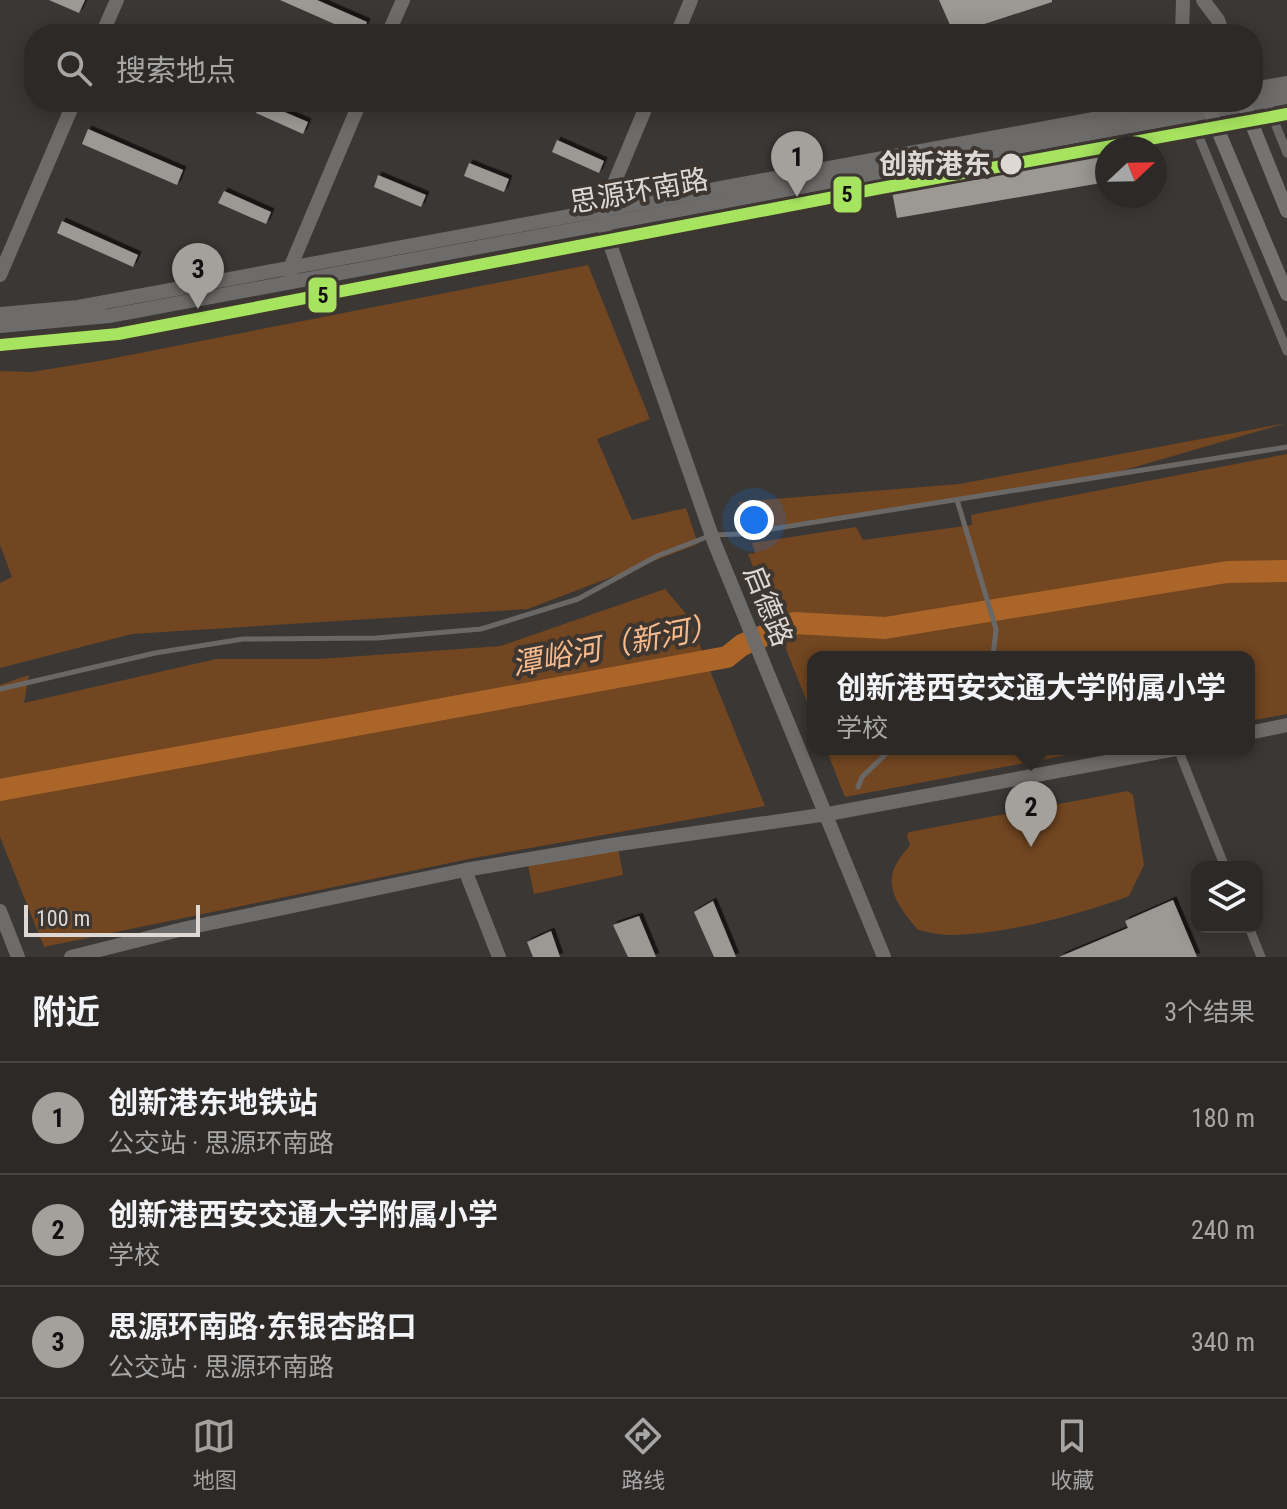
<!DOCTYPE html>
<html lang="zh">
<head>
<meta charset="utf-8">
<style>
	:root { --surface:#2c2927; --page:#383533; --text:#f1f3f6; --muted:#a6a6a7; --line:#484544; --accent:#a4a09c }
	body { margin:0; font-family:"Roboto Condensed","Noto Sans SC",sans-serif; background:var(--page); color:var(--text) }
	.controls { position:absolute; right:24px; bottom:24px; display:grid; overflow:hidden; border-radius:16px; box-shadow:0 4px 20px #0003 }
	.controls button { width:72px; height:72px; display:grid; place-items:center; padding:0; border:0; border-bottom:2px solid var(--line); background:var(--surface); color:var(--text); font:40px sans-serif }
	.compass { position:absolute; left:1095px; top:136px; width:72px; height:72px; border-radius:50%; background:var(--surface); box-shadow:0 4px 20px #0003; rotate:68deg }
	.scale { position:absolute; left:24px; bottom:20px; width:176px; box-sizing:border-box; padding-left:8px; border:4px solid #ddd8d4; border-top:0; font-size:22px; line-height:28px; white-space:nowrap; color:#ddd8d4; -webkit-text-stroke:6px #3e3630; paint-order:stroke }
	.you { position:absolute; left:754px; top:520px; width:28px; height:28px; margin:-20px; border:6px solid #fff; border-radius:50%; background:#1a73e8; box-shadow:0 0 0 12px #1a73e833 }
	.badge { display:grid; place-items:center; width:52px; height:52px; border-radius:50%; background:var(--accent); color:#111; font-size:26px; font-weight:700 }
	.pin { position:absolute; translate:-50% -66px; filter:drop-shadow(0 2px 4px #0008) }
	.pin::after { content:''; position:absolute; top:42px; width:28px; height:24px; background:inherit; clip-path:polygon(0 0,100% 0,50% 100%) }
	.popup { position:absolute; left:807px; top:651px; width:448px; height:104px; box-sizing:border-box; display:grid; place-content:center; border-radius:16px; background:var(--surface); filter:drop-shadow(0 2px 6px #0005); font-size:26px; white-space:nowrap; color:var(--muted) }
	.popup b { font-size:30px; color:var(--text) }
	.popup::after { content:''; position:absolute; left:50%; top:100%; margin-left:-16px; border:16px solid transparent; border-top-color:var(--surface) }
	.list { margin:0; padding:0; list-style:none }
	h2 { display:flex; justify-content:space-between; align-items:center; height:104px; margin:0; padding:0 32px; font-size:34px }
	h2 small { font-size:26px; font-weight:400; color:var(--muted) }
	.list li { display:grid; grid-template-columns:52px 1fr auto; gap:24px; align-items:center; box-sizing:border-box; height:112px; padding:0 32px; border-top:2px solid var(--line) }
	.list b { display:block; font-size:30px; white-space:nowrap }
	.list p { margin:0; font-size:26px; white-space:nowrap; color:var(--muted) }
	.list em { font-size:26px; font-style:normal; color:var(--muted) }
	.icon { flex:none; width:44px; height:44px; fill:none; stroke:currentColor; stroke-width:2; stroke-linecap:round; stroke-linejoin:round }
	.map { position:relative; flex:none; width:1287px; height:957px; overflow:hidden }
	.search { position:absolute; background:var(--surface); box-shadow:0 4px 20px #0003; left:24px; right:24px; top:24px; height:88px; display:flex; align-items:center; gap:20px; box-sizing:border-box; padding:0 28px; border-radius:32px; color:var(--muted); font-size:30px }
	.sheet { height:440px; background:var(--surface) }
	nav { display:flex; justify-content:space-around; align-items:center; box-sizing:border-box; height:112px; border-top:2px solid var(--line); background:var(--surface); font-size:22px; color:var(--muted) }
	nav a { display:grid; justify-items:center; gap:4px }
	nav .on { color:var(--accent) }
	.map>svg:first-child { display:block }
	.green { fill:#714621 }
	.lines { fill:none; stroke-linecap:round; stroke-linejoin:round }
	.river { stroke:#ab6528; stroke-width:22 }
	.building { fill:#9c9894; filter:url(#shadow) }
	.lane { stroke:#6a6867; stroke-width:5 }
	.street { stroke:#6a6867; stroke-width:9 }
	.secondary { stroke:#6d6c6a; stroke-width:14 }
	.primary { stroke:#757271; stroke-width:14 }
	.metro-1-casing { stroke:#3e3630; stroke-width:18 }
	.metro-1 { stroke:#a6e35f; stroke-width:12 }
	.stop-dot { fill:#ddd8d4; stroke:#3e3630; stroke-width:3 }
	.labels { text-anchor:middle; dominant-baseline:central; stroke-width:8; stroke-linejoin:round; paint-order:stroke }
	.stop-label { font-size:28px; font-weight:bold; fill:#ddd8d4; stroke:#3e3630; text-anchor:end }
	.street-label { font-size:28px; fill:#ddd8d4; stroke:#3e3630 }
	.water-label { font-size:30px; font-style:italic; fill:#f6ba8c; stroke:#3e3630 }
	.line-badge { stroke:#3e3630; stroke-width:3 }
	.pale-badge-label { font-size:22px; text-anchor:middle; font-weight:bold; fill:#111 }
</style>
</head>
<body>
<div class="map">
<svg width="1287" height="957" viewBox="0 0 1287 957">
	<defs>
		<filter id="shadow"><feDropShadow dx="3.5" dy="-3.5" stdDeviation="0" flood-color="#0009"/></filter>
	</defs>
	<rect width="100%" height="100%" fill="#3a3734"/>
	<!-- green -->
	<path class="green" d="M588,265L650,419L597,439L632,520L686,508L698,544L528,609L132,634L0,668V583L12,577L0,545V371L31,372L99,361Z
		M1287,423L1087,481L747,532L738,502L959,484Z
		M1287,454V714L1249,721V657H813V717L748,554L755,553L752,543L856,527L863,540L972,525L971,515Z
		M665,589L688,616L765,806L474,858L44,947L0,837V685L29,675L24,703L216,659H319L501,646Z
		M826,749H1099L845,797Z
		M1128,791L1133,795L1144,865L1129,896C1079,915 1002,935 949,935C939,935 928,932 918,930C902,911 881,886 898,861C901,855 906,851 910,845L907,836L909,832Z
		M617,842L623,875L534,894L527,860Z"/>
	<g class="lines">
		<!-- river -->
		<path class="river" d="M0,790L727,657L742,645L794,623L885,628L1227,572L1287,571"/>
	</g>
	<!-- building -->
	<path class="building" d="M49,0H85L79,13Z
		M280,0H317L367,22L362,34H357Z
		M939,0H1052V2L954,34Z
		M261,102L308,122L303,134L256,113Z
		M88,129L183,170L177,185L82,144Z
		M557,140L604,161L599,173L552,152Z
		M1100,142L1107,182L897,218L890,181Z
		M469,163L509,179L504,192L464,176Z
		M378,175L426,195L421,207L374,187Z
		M224,191L271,212L266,224L218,203Z
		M62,221L138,255L133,267L57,233Z
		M1173,900L1197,957H1059L1128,928L1125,921Z
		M713,901L736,957H714L694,912Z
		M639,916L656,957H628L613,925Z
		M551,931L560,957H533L527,942Z"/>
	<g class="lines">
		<!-- lane -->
		<path class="lane" d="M957,500L996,629L993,657
			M0,689L155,653L243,639L377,638L481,629L578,599L657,556L712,535L740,534L1287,447
			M858,787L862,777L891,749"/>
		<!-- street -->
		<path class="street" d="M1266,101L1287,153
			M1190,115L1287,351
			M1178,749L1225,867
			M1249,927L1261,957"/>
		<!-- secondary -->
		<path class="secondary" d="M1203,0L1218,20L1223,34
			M102,34L117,0
			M388,34L403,0
			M677,34L691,0
			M1182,34L1183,0
			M1253,89L1287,83
			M648,102L602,212L603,224L714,542L884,957
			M0,275L74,102
			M291,275L290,268L360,102
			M0,314L78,307L1185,102
			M0,326L109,316L1287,97
			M1249,733L1287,725
			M465,870L499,957
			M0,911L18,957
			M71,957L187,928L465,870L612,845L828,814L1176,749"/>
		<!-- primary -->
		<path class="primary" d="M1206,102L1287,294
			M1243,102L1287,211"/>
		<defs>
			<path id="metro-1" d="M0,345L118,334L881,188L1287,114"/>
		</defs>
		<!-- metro-1 casing -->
		<use href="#metro-1" class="metro-1-casing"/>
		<!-- metro-1 -->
		<use href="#metro-1" class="metro-1"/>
	</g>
	<!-- markers -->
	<circle class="stop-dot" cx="1011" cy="164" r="12"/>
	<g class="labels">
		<!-- stop labels -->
		<g class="stop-label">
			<text x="991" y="164">创新港东</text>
		</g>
		<!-- street labels -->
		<g class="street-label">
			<text transform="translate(639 191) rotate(-10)">思源环南路</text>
			<text transform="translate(768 606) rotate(68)">启德路</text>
		</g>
		<!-- water labels -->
		<g class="water-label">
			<text transform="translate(615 645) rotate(-11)">潭峪河（新河）</text>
		</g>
	</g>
	<g class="line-badge">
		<rect x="832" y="175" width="31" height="39" rx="8" fill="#a6e35f"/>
		<rect x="307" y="276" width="31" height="38" rx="8" fill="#a6e35f"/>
	</g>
	<g class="pale-badge-label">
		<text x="847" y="202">5</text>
		<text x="323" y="303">5</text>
	</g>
</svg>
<div class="controls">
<button><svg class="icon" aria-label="layers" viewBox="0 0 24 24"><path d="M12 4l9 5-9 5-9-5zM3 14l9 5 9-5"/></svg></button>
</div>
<svg class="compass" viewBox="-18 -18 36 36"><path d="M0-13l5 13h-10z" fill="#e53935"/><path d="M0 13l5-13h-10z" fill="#a6a6a7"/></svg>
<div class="scale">100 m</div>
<div class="you"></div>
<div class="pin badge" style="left:797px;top:197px">1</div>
<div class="pin badge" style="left:1031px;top:847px">2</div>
<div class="popup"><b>创新港西安交通大学附属小学</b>学校</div>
<div class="pin badge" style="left:198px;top:309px">3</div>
<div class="search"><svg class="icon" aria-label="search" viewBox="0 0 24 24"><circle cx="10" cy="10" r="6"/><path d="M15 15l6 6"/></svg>搜索地点</div>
</div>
<section class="sheet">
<h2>附近<small>3个结果</small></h2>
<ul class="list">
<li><span class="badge">1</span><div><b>创新港东地铁站</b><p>公交站 · 思源环南路</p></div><em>180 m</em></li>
<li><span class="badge">2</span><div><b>创新港西安交通大学附属小学</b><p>学校</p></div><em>240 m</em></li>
<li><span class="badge">3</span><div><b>思源环南路·东银杏路口</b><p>公交站 · 思源环南路</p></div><em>340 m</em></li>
</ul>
</section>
<nav>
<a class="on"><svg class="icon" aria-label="map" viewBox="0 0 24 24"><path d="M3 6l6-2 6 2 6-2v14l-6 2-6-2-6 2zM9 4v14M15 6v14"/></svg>地图</a>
<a><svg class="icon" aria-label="directions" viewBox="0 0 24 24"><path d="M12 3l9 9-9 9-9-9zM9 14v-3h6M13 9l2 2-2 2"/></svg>路线</a>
<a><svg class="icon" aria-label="saved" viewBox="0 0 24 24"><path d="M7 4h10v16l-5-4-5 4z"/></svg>收藏</a>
</nav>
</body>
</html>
